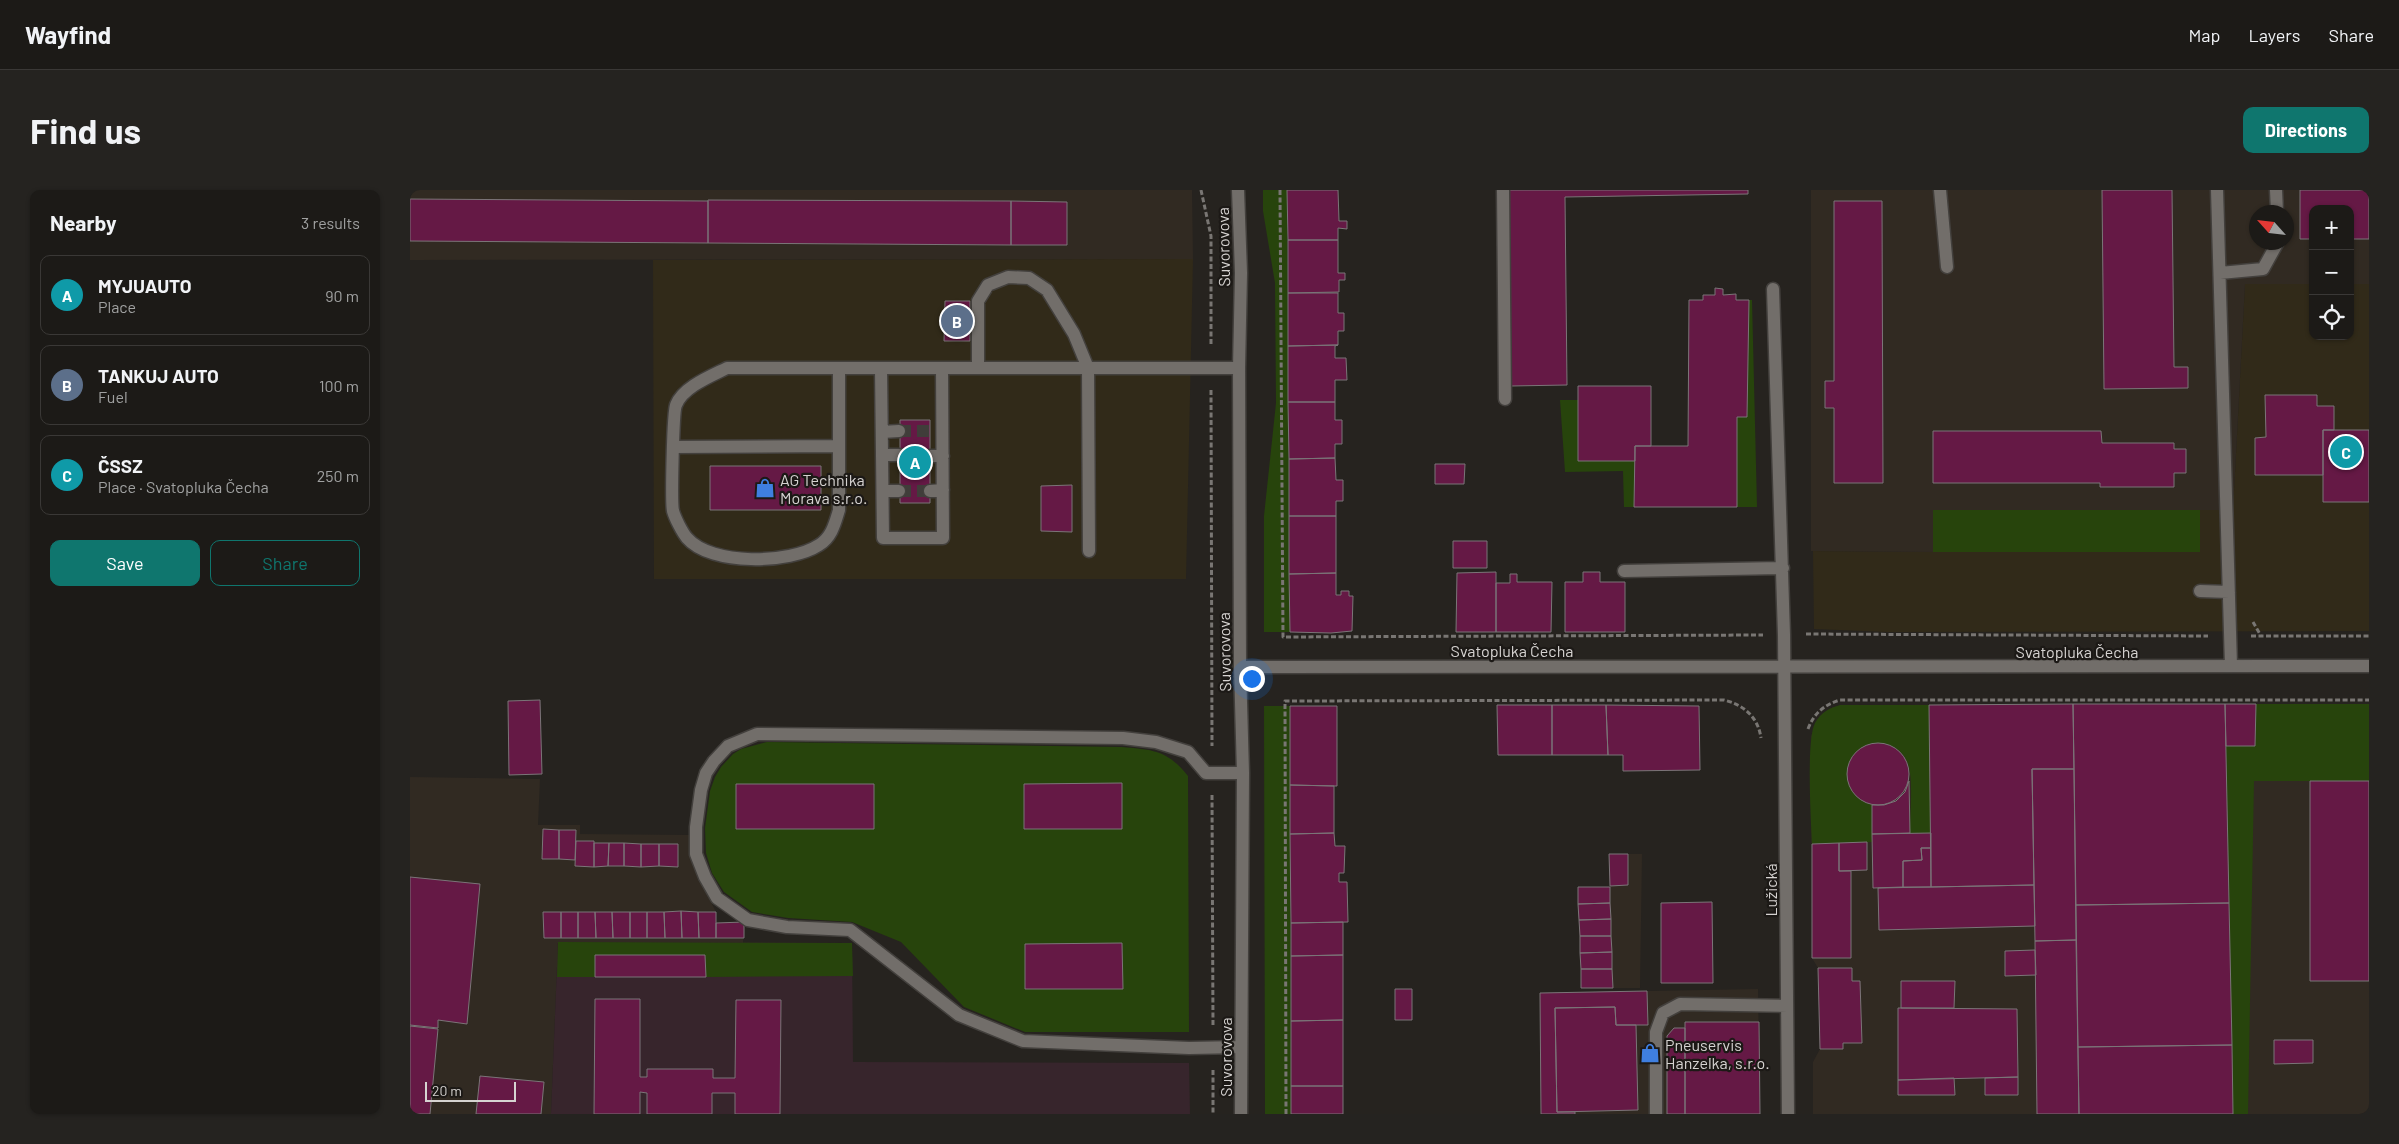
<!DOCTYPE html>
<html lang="en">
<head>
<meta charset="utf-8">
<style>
	:root { --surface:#1c1a17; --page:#252320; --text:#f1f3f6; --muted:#a0a1a1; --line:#3a3836; --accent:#0f766e }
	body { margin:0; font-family:Barlow,sans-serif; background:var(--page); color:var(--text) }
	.controls { position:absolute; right:15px; top:15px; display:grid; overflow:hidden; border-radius:10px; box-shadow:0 1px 4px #0004 }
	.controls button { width:45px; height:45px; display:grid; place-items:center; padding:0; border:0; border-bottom:1px solid var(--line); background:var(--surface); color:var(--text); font:25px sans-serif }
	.compass { position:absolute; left:1839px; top:15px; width:45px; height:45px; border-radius:50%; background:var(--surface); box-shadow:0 1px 4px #0004; rotate:297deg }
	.scale { position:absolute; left:15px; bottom:12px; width:91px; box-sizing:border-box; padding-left:5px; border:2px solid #d6d3d1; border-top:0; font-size:14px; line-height:18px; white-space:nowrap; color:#d6d3d1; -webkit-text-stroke:4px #1c1916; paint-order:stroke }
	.you { position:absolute; left:841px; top:488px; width:18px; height:18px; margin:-12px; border:4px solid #fff; border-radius:50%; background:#1a73e8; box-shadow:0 0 0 8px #1a73e833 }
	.badge { display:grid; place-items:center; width:32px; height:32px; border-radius:50%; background:var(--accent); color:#fff; font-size:16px; font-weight:700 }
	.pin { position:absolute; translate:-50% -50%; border:2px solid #fff; box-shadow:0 1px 5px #0006 }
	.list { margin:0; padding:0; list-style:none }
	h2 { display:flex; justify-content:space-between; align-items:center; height:65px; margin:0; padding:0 20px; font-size:21px }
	h2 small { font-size:16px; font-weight:400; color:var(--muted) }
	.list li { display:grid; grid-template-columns:32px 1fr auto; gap:15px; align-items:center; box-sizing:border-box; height:80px; margin:0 10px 10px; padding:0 10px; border:1px solid var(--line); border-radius:10px }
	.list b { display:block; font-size:19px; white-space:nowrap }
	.list p { margin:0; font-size:16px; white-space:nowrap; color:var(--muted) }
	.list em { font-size:16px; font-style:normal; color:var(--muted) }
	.actions { display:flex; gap:10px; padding:15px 20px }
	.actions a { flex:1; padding:11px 0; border:1px solid var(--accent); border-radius:10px; text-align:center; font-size:18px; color:var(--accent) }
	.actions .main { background:var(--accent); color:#fff }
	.icon { flex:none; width:28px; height:28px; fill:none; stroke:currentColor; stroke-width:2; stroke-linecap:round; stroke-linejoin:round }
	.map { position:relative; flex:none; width:1959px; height:924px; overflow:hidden; border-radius:10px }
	header { display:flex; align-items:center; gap:30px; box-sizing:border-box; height:70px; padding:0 25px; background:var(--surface); border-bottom:1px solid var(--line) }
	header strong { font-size:24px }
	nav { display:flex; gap:28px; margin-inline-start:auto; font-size:18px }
	.intro { display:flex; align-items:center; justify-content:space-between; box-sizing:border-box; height:120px; padding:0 30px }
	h1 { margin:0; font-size:35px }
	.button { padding:12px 22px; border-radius:10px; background:var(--accent); color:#fff; font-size:18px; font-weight:700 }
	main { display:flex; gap:30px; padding:0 30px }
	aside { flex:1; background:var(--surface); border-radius:10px; box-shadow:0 1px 4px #0004 }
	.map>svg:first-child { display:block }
	.commercial { fill:#312a19 }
	.built { fill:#312a22; fill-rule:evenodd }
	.education { fill:#37252c }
	.green { fill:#27440c }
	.building { fill:#651945; stroke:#7b7578 }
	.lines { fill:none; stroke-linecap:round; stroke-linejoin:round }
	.minor-tunnel { stroke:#403d3a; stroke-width:12; stroke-dasharray:12 6; stroke-linecap:butt }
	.minor-casing { stroke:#43403d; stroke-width:15 }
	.path { stroke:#797673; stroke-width:3; stroke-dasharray:5 2.5; stroke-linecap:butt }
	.minor { stroke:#726e6a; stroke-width:12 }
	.labels { text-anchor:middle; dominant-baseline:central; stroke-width:4.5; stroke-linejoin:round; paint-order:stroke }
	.street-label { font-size:16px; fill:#d6d3d1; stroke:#1c1916 }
	.poi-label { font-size:16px; fill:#d6d3d1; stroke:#1c1916; text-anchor:start }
</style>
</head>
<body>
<header>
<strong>Wayfind</strong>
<nav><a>Map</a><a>Layers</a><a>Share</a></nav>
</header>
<div class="intro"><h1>Find us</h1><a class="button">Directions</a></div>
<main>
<aside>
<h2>Nearby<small>3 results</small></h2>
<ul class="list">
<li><span class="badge" style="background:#0f9aa8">A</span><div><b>MYJUAUTO</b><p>Place</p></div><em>90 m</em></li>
<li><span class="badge" style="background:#5c6f8a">B</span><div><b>TANKUJ AUTO</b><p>Fuel</p></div><em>100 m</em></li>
<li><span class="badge" style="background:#0f9aa8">C</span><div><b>ČSSZ</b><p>Place · Svatopluka Čecha</p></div><em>250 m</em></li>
</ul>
<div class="actions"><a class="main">Save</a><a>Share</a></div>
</aside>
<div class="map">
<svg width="1959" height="924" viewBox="0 0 1959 924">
	<rect width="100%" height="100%" fill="#26231f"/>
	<!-- commercial -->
	<path class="commercial" d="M783,69L776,389H244L243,70Z
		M1835,94H1903V146H1940V94H1959V441L1478,442L1404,439L1403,361L1523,362V320H1823Z"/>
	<!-- built -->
	<path class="built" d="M0,0H782L783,69L0,70Z
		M1401,0H1959V94H1940V19H1903V94H1835L1823,320H1523V362L1401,361ZM1846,22H1876V52H1846Z
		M1846,514L1844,591H1959V924H1403V872L1410,859L1408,778L1402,768L1401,546L1410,526L1423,517L1438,515Z
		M0,587L130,589L128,635H170V644L280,645L285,680L306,722V733L334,732L333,753L148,752L141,924H0Z
		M1199,664H1232L1230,798H1171L1168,698L1200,697Z
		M1348,799L1350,924H1131L1130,803Z"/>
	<!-- education -->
	<path class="education" d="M148,752L442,753L443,872L779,873L780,924H141Z"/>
	<!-- green -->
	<path class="green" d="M853,0H877L880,442H854V326L866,213L865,93L853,21Z
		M1339,110H1342L1347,317H1327V227H1337Z
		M1150,210H1168V271H1225L1224,317H1214L1213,281L1155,282Z
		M1523,320H1790V362H1523Z
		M1846,514H1959V591H1844L1838,924H1823L1816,556H1845Z
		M1430,515H1519L1521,643H1500C1500,627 1503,592 1499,578C1497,567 1490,559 1480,556C1443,540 1416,596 1462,615V652L1402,654C1401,630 1396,550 1405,533C1411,522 1420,518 1430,515Z
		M854,516H880L881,924H855Z
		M357,552L712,557C744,560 757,560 778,586L779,842H615L554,817L491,752L442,732L378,728L342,722L314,702L302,683L296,663L295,638L300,601L305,587L311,577L323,564L331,559Z
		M148,752L442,753L443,786L296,787L295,765H185V787H147Z"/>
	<!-- building -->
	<path class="building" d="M877,0H928L929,31H937V39L928,38V50H878Z
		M1098,0H1338V4L1155,7L1157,195L1101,196Z
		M1692,0H1762L1764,177H1778V198L1694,199Z
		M1890,0H1959V49H1940V19H1903V49H1890Z
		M0,9L298,11V53L0,51Z
		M298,10L601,11V55L298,53Z
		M601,11L657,12V55H601Z
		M1424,11H1472L1473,293H1424V218H1415V191H1424Z
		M878,50H928V83H935V90H929V102L878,103Z
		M1305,98L1313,99V105L1326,104V110H1339L1337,227H1327V317H1224L1225,256H1278L1279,110H1293V105H1305Z
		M878,103H928V123H934V141H928V155L878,156Z
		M535,111H560V151H534Z
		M928,155L925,156V168H936L937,190H925V212H878V156Z
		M1168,196H1241V256H1225V271H1168Z
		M1855,205H1907V216H1924V240H1913V285H1845V248L1856,247Z
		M878,212H925V230H932V254H925V268L879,269Z
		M490,230H520V313H490Z
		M1913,240H1959V312H1913Z
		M1523,241H1691L1692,253H1764V259H1776V283H1764V297H1690V293H1523Z
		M925,268L926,290H933V311H926V326H879V269Z
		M1025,274H1055L1054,294H1025Z
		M300,276H411V320H300Z
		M662,295V342L631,341V296Z
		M879,326H926V383L879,384Z
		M1043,351H1077V378H1043Z
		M1086,382V442H1046L1047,383Z
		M1173,382H1190V392H1215V442H1155V392H1173Z
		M926,383V405H931V401H939V406H943L942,441L921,443L880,442L879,384Z
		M1100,384H1107V392H1142L1141,442H1086V393H1100Z
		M130,510L132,584L99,585L98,511Z
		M1663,514H1815L1819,713L1666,715Z
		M1663,514L1664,579H1622L1624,695L1521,697L1519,515Z
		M1815,514H1846L1845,556H1816Z
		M1087,515H1142V565H1088Z
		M1142,515H1196L1198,565H1142Z
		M1196,515L1289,516L1290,580L1213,581V565H1198Z
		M880,516H927V596L880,595Z
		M1437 584a31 31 0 1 1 62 0a31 31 0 1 1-62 0Z
		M1622,579H1664L1666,750L1625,751Z
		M1499,591L1500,643L1462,644V615H1474L1486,611L1495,602Z
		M1900,591H1959V791H1900Z
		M712,593V639H614V594Z
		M326,594H464V639H326Z
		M880,595L924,596V643L880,644Z
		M133,639L149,640V669H132Z
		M149,640H166L165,670L149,669Z
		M924,643L925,656H935L934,683H929V692H937L938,732L881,733L880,644Z
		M1521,643V658H1511L1512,670L1493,671V697L1463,698L1462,644Z
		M166,651H184V677L165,676Z
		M1457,652V680L1429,681V653Z
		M184,653H199L198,676L184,677Z
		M199,653H214V676H198Z
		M214,653L231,654V677L214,676Z
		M1429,653V681H1441V768H1402V654Z
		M231,654H249V676L231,677Z
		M249,654H268V677L249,676Z
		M1511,658H1521V697H1493V671L1512,670Z
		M1199,664H1218V695L1200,696Z
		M0,687L70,694L57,834L28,830V838L0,835Z
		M1624,695L1625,736L1469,740L1468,698Z
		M1168,697H1200V713L1168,714Z
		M1302,712L1303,793H1251V713Z
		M1200,713L1201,729L1169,730L1168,714Z
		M1819,713L1822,855L1668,857L1666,715Z
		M271,721L288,722L289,748H272Z
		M271,721L272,748H255L254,722Z
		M133,722H151V748H134Z
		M151,722H168V748H151Z
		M168,722H185L186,748H168Z
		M185,722H202L203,748H186Z
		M202,722H220V748H203Z
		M220,722H237V748H220Z
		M237,722H254L255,748H237Z
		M288,722H306V748H289Z
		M1201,729V746H1170L1169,730Z
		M334,732V748H306V733Z
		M933,732V765L881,766V733Z
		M1170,746H1201L1202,762L1170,763Z
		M1666,750L1669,924H1627L1625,751Z
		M712,753L713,799H615V754Z
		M1625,760L1626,785L1595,786V761Z
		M1202,762V779H1171L1170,763Z
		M185,765H295L296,787H185Z
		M933,765V830L881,831V766Z
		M1408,778H1442V791H1450L1452,853H1433V859H1410Z
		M1171,779H1202L1203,798H1171Z
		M1491,791H1545L1544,818H1491Z
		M985,799H1002V830H985Z
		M1237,801L1238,835H1206L1205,817L1145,818L1147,922H1165V924H1131L1130,803Z
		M185,809H230V887H237V879H303V888H325L326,810H371L370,924H325V903H302V924H237V903L230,902V924H184Z
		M1205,817L1206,835H1226L1228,920L1147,922L1145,818Z
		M1488,818L1607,819L1608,887L1488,890Z
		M933,830V896H881V831Z
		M1275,832H1349L1350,924H1275Z
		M0,836L28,839L20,924H0Z
		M1264,838H1275V924H1257V846Z
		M1864,850H1903V873L1864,874Z
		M1822,855L1823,924H1669L1668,857Z
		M70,886L134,892L131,924H66Z
		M1608,887V905H1575V888Z
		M1544,888L1545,905H1488V890Z
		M881,896H933V924H881Z"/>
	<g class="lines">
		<!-- minor-tunnel -->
		<path class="minor-tunnel" d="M489,241H520
			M489,265L520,266
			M489,301H520"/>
		<defs>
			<path id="minor" d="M828,0L831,83L829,178L830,477L833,583L831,924
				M1093,0L1095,209
				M1530,0L1537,77
				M1807,0L1821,476
				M1866,0L1867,22
				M1810,83L1853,79L1868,52
				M1363,99L1374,445L1378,924
				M429,178V320C425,333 422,347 409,355C380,374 301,376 277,348C272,342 265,328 263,321C261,312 263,222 266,215C273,197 301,186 317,178H829
				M568,178V111L578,95L598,87L619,88L637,100L664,144L678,178L679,361
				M471,179L473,348H533L532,178
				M472,242L489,241
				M263,257L429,256
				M472,265H489
				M520,266H533
				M473,301H489
				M520,301L533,300
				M1214,381L1373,378
				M1790,401L1819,402
				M830,477L1959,476
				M831,857L779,858L613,851L549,825L440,740L377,737L338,730L307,708L295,687L286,664V637L291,600L296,583L304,571L318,556L347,544L713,548L746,552L778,562L796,583H833
				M1246,924V842L1253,823L1270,814L1377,816"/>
		</defs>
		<!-- minor casing -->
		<use href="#minor" class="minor-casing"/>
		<!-- path -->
		<path class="path" d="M791,0L801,46V156
			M870,0L873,447L1353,445
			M801,200L802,556
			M1843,432L1851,446
			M1396,444L1798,446
			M1841,446H1959
			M1398,539C1404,523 1414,515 1430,510H1959
			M802,605L803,836
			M803,880V924
			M876,924L875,511L1314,510C1334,515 1348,527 1351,548"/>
		<!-- minor -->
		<use href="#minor" class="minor"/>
	</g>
	<!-- icons -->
	<defs>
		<symbol id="shop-bare" viewBox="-9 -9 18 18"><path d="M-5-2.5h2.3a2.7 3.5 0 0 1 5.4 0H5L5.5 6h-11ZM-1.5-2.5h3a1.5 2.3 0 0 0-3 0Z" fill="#3f7fe0" stroke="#1c1916" stroke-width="2.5" paint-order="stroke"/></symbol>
	</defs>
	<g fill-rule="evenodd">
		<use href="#shop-bare" x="341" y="284" width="28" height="28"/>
		<use href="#shop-bare" x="1226" y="849" width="28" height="28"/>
	</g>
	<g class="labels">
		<!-- street labels -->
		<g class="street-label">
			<text transform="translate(813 57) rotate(-91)">Suvorovova</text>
			<text x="1102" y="460">Svatopluka Čecha</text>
			<text x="1667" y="461">Svatopluka Čecha</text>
			<text transform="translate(814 462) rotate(-91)">Suvorovova</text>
			<text transform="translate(1360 700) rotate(-90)">Lužická</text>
			<text transform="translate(815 867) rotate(-90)">Suvorovova</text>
		</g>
		<!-- poi labels -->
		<g class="poi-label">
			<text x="370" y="289">AG Technika<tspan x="370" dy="18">Morava s.r.o.</tspan></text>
			<text x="1255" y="854">Pneuservis<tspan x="1255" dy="18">Hanzelka, s.r.o.</tspan></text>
		</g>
	</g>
</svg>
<div class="controls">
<button>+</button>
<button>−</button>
<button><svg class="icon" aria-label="locate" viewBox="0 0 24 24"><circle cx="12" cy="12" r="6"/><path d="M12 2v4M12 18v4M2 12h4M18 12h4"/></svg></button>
</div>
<svg class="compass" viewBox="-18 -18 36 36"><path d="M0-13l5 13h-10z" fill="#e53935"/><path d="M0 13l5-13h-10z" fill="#a0a1a1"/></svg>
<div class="scale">20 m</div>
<div class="you"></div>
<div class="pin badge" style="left:505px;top:272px;background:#0f9aa8">A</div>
<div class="pin badge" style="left:547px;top:131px;background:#5c6f8a">B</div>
<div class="pin badge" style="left:1936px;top:262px;background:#0f9aa8">C</div>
</div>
</main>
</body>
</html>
